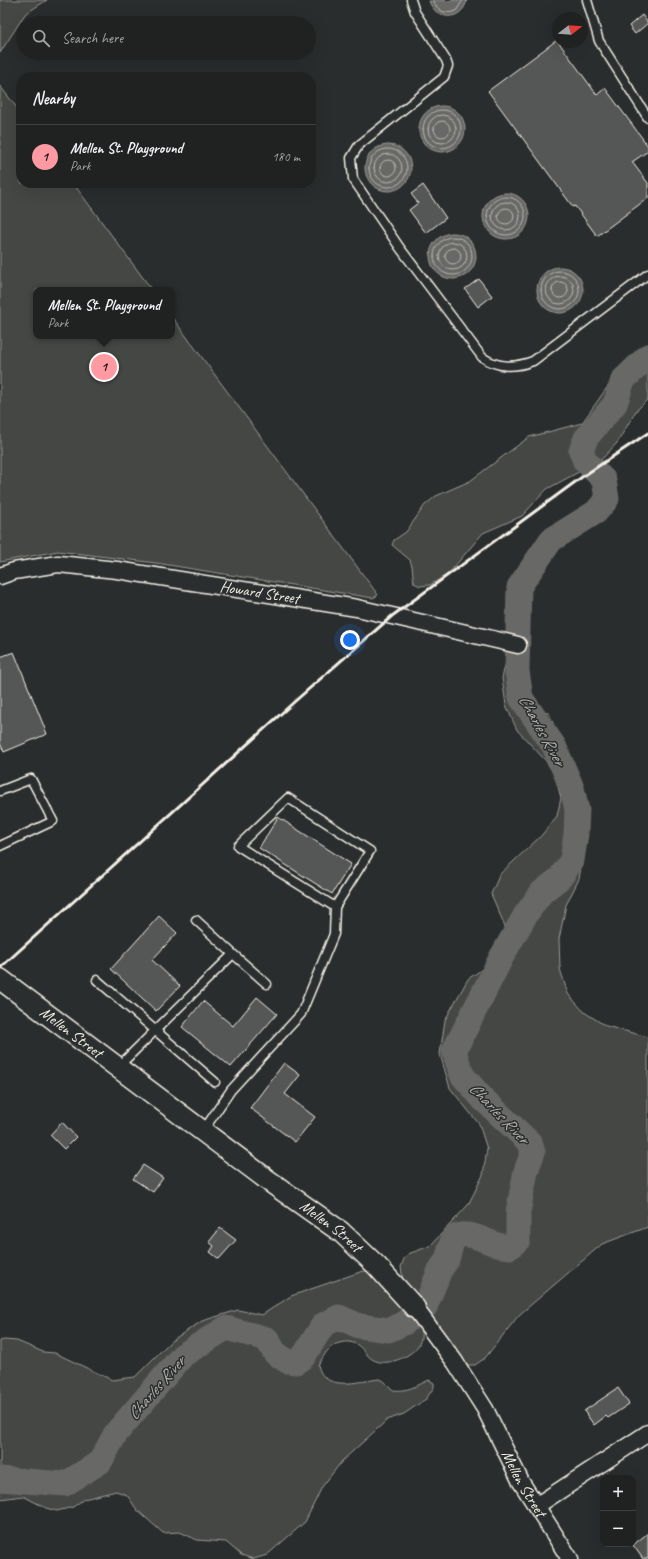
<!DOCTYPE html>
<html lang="en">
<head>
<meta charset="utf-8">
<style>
	:root { --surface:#202222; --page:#2d2f2f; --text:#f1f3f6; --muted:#a2a4a5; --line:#3d3f40; --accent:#ff9aa2 }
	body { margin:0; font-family:Caveat,sans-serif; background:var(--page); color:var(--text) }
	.controls { position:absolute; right:12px; bottom:12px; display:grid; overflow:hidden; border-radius:8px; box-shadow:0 4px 16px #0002 }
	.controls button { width:36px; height:36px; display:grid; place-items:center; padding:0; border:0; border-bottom:1px solid var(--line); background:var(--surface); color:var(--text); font:20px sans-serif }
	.compass { position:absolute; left:552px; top:12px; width:36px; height:36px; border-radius:50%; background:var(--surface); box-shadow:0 4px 16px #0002; rotate:73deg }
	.you { position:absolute; left:350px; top:640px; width:14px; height:14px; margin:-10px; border:3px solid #fff; border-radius:50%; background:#1a73e8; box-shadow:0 0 0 6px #1a73e833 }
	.badge { display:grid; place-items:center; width:26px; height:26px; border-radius:50%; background:var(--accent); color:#111; font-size:13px; font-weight:700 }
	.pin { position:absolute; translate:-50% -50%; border:2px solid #fff; box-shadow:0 1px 4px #0006 }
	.popup { position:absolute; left:33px; top:287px; width:142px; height:52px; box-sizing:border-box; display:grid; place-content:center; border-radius:8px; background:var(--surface); filter:drop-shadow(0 1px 3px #0005); font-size:13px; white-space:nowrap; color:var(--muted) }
	.popup b { font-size:15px; color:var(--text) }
	.popup::after { content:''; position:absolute; left:50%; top:100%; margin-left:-8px; border:8px solid transparent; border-top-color:var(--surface) }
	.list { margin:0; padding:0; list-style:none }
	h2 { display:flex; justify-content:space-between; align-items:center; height:52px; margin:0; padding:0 16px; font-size:17px }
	h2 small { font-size:13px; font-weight:400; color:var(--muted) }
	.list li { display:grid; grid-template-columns:26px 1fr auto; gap:12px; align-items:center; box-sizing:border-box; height:64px; padding:0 16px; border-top:1px solid var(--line) }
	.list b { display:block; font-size:15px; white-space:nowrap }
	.list p { margin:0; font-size:13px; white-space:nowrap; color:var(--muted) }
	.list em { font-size:13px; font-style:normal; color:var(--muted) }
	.icon { flex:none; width:22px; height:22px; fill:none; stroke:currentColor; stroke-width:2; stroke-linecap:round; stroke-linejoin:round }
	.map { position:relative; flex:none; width:648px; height:1559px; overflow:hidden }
	.search { position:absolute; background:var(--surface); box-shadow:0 4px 16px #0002; left:16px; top:16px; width:300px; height:44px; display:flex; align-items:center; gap:10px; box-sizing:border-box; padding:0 14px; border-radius:22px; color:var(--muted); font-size:15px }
	.panel { position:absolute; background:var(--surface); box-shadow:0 4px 16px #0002; left:16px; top:72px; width:300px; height:116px; border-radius:16px }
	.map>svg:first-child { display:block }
	.green { fill:#444645; stroke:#9c9c96 }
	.water { fill:#676866; stroke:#9f9f9a }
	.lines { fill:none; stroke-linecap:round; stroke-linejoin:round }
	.shore { stroke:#bcbab4; stroke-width:1 }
	.river { stroke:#676866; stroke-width:25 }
	.building { fill:#555756; stroke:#f4f1e8 }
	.service-casing { stroke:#f4f1e8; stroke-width:11 }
	.minor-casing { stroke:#f4f1e8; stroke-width:19 }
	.tertiary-casing { stroke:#f4f1e8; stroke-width:23 }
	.service { stroke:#2a2d2e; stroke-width:8 }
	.minor { stroke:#2a2d2e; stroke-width:16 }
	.tertiary { stroke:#2a2d2e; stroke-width:20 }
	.rail { stroke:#f4f1e8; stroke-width:3 }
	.labels { text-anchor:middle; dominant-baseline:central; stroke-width:3; stroke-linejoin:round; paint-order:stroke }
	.street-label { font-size:16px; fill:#f4f1e8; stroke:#2a2d2e }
	.water-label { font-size:17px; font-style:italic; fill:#b5b3ae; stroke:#2a2d2e }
</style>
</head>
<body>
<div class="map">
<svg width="648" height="1559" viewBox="0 0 648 1559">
	<rect width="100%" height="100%" fill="#2a2d2e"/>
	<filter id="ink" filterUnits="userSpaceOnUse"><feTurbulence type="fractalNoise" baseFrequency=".025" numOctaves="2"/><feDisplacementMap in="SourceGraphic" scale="8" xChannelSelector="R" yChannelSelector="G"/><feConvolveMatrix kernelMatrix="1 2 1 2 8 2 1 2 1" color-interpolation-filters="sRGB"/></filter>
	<g filter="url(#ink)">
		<!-- green -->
		<path class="green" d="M0,0H47L25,14L0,53Z
			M0,86L21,113V183H73L152,290H36V336H172V317L378,595L373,598L156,563L58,551L0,562Z
			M648,351V399L636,411L617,443L601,460L547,489L522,516L483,533L448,574L430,585L420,586L414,583L412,566L410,560L392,545L394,540L406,532L425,505L436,496L470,481L529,437L582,423L618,372Z
			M515,658C528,670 522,692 534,705C539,711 545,709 550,715L584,805L585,844L579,879L566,905L559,939L560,969L568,994L584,1012L606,1026L648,1037V1227L602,1244L519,1315L485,1358L475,1365H468L426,1314L425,1305L420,1298L403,1281L401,1267L404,1259L408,1254L430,1246L468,1205L483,1175L487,1149L479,1124L450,1088L440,1054L445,1020L468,979L491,963L502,942L505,926L491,894L500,874L541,836L557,816L561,798L555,776L546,761L517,730L506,705L502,678L506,662Z
			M363,1271L370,1272L415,1318C420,1327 424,1334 419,1344C413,1356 389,1366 376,1361C363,1357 362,1337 339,1343C328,1346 324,1356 318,1365C324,1393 359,1381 380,1379L384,1381L393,1390C407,1392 416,1386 429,1380L434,1383V1387L426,1399L404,1414L387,1420L342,1461L322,1487L305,1522L267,1555L254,1559L241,1555L226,1542L197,1540L180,1532L163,1533L137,1510L127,1495L116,1491L84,1499L73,1507L57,1511L46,1508L23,1496L0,1499V1341L4,1340L17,1341L43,1352L55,1353L112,1380L135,1377L171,1341L202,1321L238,1310L262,1315L291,1296Z"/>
		<!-- water -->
		<path class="water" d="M467,0C462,22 436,21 429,1Z
			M419 129a23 23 0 1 1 46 0a23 23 0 1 1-46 0Z
			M365 168a23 23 0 1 1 46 0a23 23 0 1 1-46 0Z
			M483 216a23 23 0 1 1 46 0a23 23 0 1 1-46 0Z
			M430 256a23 23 0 1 1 46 0a23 23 0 1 1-46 0Z
			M537 290a23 23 0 1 1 46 0a23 23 0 1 1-46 0Z"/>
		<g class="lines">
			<!-- shore -->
			<path class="shore" d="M433,0C437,11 445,15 456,11L463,0
				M423 129a19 19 0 1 1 38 0a19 19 0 1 1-38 0Z
				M428 129a14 14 0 1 1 28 0a14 14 0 1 1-28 0Z
				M434 129a8 8 0 1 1 16 0a8 8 0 1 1-16 0Z
				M369 168a19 19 0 1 1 38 0a19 19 0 1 1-38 0Z
				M374 168a14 14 0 1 1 28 0a14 14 0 1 1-28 0Z
				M380 168a8 8 0 1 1 16 0a8 8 0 1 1-16 0Z
				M487 216a19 19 0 1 1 38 0a19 19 0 1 1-38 0Z
				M492 216a14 14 0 1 1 28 0a14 14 0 1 1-28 0Z
				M498 216a8 8 0 1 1 16 0a8 8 0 1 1-16 0Z
				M434 256a19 19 0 1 1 38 0a19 19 0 1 1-38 0Z
				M439 256a14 14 0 1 1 28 0a14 14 0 1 1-28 0Z
				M445 256a8 8 0 1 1 16 0a8 8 0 1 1-16 0Z
				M541 290a19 19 0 1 1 38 0a19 19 0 1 1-38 0Z
				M546 290a14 14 0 1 1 28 0a14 14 0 1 1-28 0Z
				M552 290a8 8 0 1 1 16 0a8 8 0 1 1-16 0Z"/>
			<!-- river -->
			<path class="river" d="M0,1479L65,1484L100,1462L116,1433L183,1355L226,1328L267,1339L275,1353L287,1361L296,1362L303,1357L323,1325L339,1317L359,1326L389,1330L404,1323L425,1307L440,1270L447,1260L453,1238C468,1230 480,1239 495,1244C499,1246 505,1246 510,1247L518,1240V1212L526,1171L533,1152L530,1143L483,1099L462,1075L454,1051L502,956L526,914L542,892L560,878L572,860L576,834L577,810L572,788L554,746L521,698L517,671L519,587L551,540L596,512L607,499L604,480L585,461L581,451L586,438L615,404L623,380L648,356"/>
		</g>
		<!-- building -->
		<path class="building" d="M642,15L648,23L635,34L629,26Z
			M557,40L597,95L605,88L648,146V151L632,162L648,183V198L597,236L575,206L573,207L488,91Z
			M423,185L446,218L426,233L409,210L418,203L411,194Z
			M479,279L492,296L478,307L465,289Z
			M14,652L47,734L4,752L0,743V657Z
			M278,817L351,864L332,894L259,848Z
			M159,916L177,933L152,960L180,986L156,1011L111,969Z
			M257,997L277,1014L231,1067L182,1027L203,1001L233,1026Z
			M284,1063L300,1075L285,1094L315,1117L295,1142L250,1108Z
			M62,1122L76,1137L64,1149L50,1135Z
			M143,1165L163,1178L153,1192L133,1179Z
			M220,1228L236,1240L219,1259L210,1252L214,1246L209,1242Z
			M618,1388L629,1404L608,1418L606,1416L594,1425L584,1411Z
			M648,1533V1559H643L633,1545Z"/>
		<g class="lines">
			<defs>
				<path id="service" d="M411,0L415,12L446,60L448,66L444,77L359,145L351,158L353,179L400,248L482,357C498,368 514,368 533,361L648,274
					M587,0L599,41L648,118
					M0,791L31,779L53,821L0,846
					M196,920L233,954
					M97,980L215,1082
					M118,1067L233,954L267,984
					M203,1131L231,1090L301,1014L334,934L335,907L238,846L288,798L370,851L335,907"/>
				<g id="minor">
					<path id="s1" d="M0,576L14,571L58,564L117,570L357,608L518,645"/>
					<path id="s2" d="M415,1308L455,1362L485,1409L521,1482L570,1559"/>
					<path d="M536,1506L648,1433"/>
				</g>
				<g id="tertiary">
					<path id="s3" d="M0,979L269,1181L341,1232L376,1265L415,1308"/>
				</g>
			</defs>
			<!-- service casing -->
			<use href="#service" class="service-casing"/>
			<!-- minor casing -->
			<use href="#minor" class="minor-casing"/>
			<!-- tertiary casing -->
			<use href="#tertiary" class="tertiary-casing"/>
			<!-- service -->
			<use href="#service" class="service"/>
			<!-- minor -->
			<use href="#minor" class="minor"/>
			<!-- tertiary -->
			<use href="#tertiary" class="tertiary"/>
			<!-- rail -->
			<path class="rail" d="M0,968L294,702L392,616L582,477L648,433"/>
		</g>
	</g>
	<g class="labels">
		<!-- street labels -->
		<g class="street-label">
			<text stroke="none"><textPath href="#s1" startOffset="263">Howard Street</textPath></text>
			<text stroke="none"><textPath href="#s3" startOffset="89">Mellen Street</textPath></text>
			<text stroke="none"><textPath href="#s3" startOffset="413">Mellen Street</textPath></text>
			<text stroke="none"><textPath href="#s2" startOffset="207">Mellen Street</textPath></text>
		</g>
		<!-- water labels -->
		<g class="water-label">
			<text transform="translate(542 730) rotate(61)">Charles River</text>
			<text transform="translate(499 1113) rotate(46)">Charles River</text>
			<text transform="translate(156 1388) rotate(-49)">Charles River</text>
		</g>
	</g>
</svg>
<div class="controls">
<button>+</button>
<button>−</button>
</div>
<svg class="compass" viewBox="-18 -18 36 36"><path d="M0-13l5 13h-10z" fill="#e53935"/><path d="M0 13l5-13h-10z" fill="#a2a4a5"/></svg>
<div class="you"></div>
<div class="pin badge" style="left:104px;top:367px">1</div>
<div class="popup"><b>Mellen St. Playground</b>Park</div>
<div class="search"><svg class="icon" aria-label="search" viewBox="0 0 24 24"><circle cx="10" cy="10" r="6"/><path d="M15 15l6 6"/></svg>Search here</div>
<section class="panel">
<h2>Nearby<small></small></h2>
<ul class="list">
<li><span class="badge">1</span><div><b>Mellen St. Playground</b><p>Park</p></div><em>180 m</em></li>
</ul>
</section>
</div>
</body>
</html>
